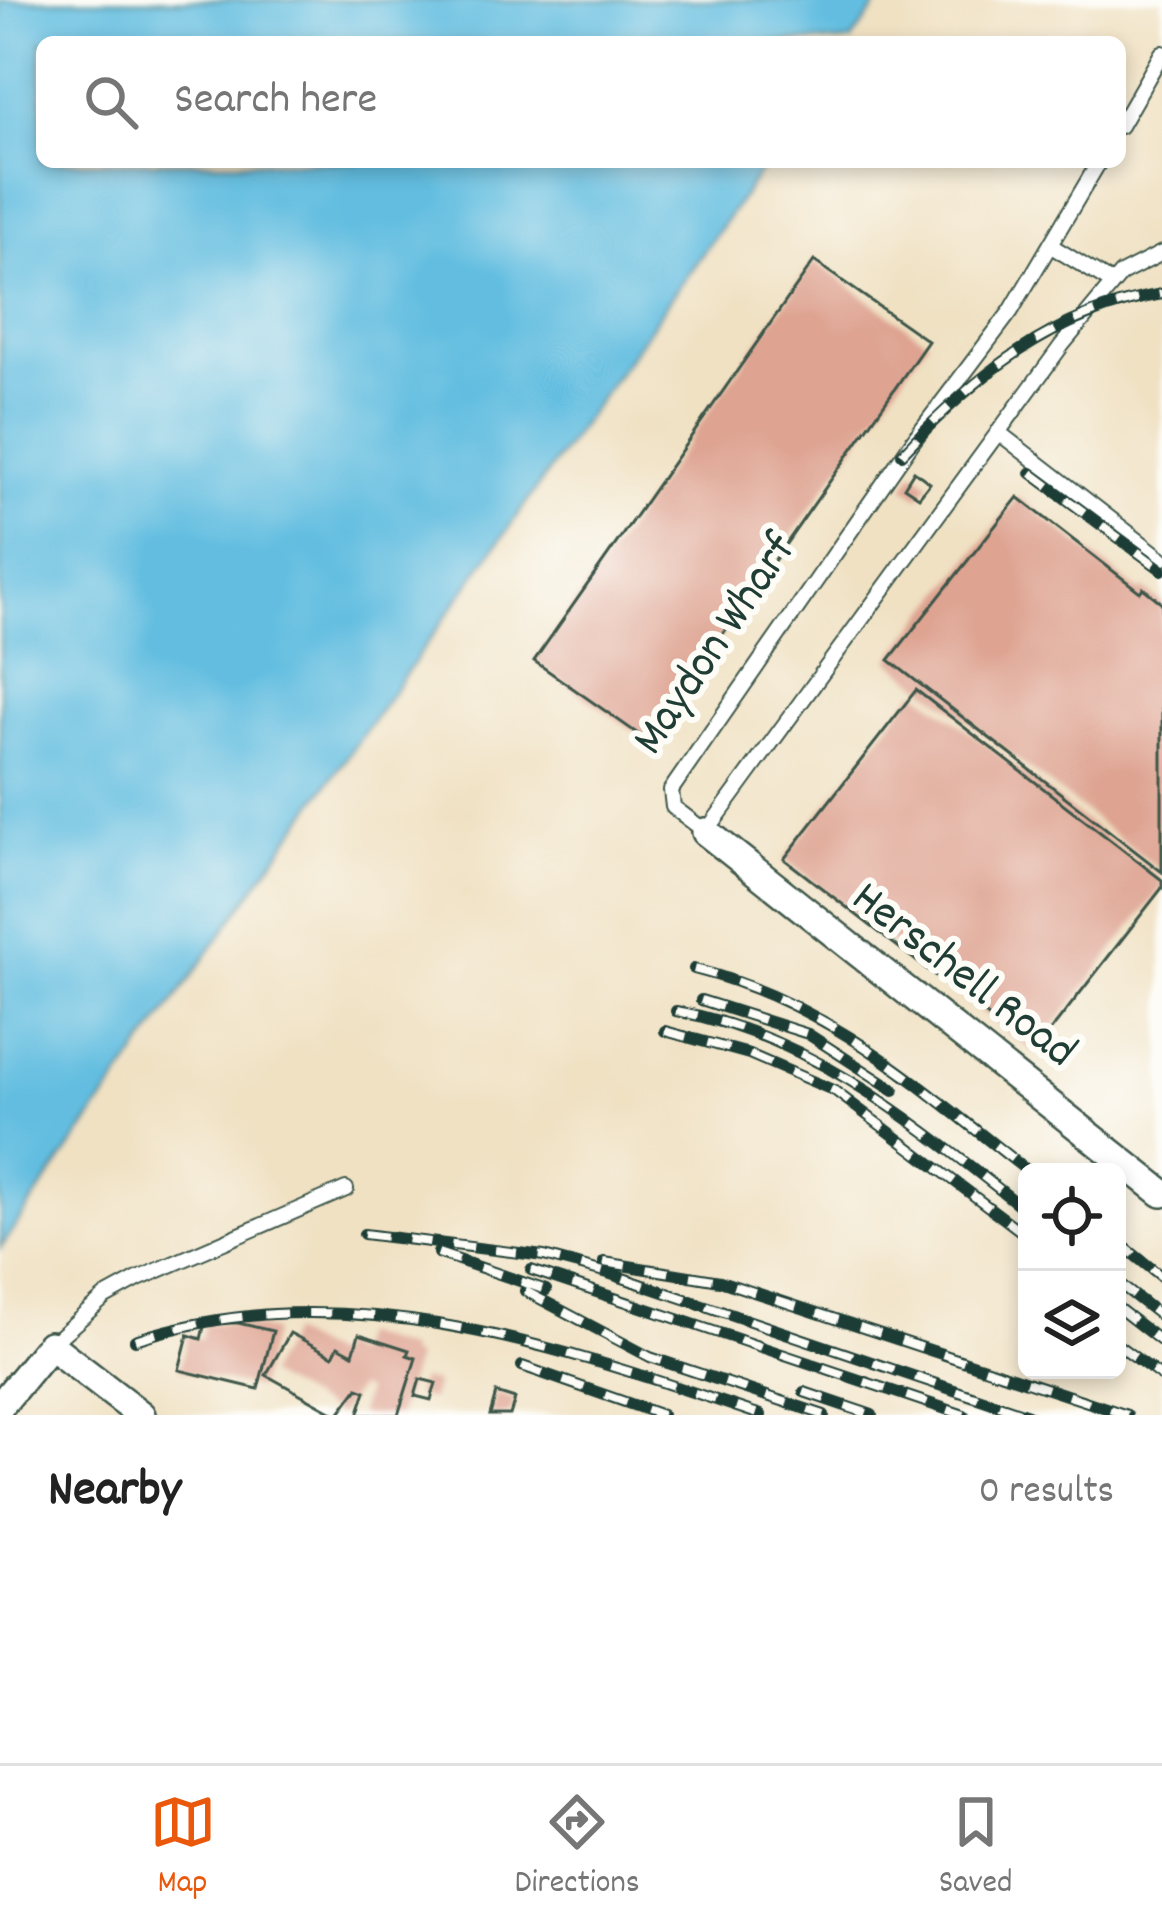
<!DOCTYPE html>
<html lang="en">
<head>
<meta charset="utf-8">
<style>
	:root { --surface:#fff; --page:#f2f2f2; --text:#222; --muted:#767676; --line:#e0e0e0; --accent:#ea580c }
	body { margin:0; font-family:Dekko,sans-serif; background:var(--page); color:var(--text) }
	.controls { position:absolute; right:36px; bottom:36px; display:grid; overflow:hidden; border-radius:18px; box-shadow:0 6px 18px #0003 }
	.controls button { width:108px; height:108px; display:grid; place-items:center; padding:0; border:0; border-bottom:3px solid var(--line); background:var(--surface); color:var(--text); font:60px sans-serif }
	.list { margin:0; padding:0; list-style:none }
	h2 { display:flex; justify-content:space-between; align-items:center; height:156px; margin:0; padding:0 48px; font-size:51px }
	h2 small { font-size:39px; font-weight:400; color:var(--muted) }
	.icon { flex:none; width:66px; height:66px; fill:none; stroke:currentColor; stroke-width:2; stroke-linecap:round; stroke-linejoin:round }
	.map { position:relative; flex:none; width:1162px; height:1415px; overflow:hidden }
	.search { position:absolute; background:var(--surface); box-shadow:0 6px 18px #0003; left:36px; right:36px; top:36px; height:132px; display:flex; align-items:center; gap:30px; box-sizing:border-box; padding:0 42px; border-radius:18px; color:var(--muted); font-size:45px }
	.sheet { height:348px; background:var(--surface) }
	nav { display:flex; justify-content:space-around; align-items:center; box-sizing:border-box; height:168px; border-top:3px solid var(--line); background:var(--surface); font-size:33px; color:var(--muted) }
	nav a { display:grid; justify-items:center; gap:6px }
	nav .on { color:var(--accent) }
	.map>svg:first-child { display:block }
	.water { fill:#62bde0; stroke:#407d8a; stroke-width:3 }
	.building { fill:#dea391 }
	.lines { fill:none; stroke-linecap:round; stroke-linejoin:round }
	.service-casing { stroke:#3e5649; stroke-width:18 }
	.minor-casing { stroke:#3e5649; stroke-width:32 }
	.service { stroke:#fff; stroke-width:14 }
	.minor { stroke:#fff; stroke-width:27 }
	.rail-casing { stroke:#1f3d34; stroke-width:12 }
	.rail { stroke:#fdfcf7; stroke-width:8; stroke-dasharray:22; stroke-linecap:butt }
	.labels { text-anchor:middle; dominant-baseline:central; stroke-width:12; stroke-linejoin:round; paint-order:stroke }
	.street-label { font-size:48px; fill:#1f3d34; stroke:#fdfcf7 }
</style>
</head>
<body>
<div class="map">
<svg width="1162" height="1415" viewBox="0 0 1162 1415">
	<rect width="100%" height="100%" fill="#fdfcf7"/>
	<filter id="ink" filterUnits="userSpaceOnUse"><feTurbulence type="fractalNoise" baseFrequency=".00833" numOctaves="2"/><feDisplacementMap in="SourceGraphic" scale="24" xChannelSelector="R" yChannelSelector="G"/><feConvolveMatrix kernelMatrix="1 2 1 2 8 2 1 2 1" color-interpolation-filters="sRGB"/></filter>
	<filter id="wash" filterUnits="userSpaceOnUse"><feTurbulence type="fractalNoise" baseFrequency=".004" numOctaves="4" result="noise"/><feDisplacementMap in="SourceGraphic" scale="48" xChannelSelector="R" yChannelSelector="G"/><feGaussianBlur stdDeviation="2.7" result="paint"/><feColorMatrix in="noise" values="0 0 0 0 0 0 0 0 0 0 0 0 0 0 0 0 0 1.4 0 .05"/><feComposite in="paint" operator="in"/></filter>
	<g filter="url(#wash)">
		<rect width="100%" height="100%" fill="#f0e1c3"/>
		<!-- water -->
		<path class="water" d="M0,0H881L851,42H42V162H767L0,1248Z"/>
		<g id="blocks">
			<!-- building -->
			<path class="building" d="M814,261L928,341L648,741L534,661Z
				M914,471L930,483L919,497L904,487Z
				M1018,497L1140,592L1143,588L1162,603V872L889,660Z
				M916,690L1162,880V888L1034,1052L784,859Z
				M205,1323H238L273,1331L258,1389L179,1370L188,1335L201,1339Z
				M290,1333L333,1356L338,1346L353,1354L359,1334L409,1350L407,1355L416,1358L398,1415H358L366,1391L358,1388L338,1415L266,1375Z
				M420,1379L436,1383L431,1400L415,1396Z
				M496,1393L515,1399L510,1415H490Z"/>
		</g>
	</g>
	<g filter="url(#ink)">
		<use href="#blocks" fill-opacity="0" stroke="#3e5649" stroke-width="3"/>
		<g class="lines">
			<defs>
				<path id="service" d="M1120,126L1162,53
					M1099,162L1011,311L913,441L671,790L673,807L706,832L1062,345L1121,274L1162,253
					M1053,247L1112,283
					M998,432L1162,559
					M50,1345L105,1297L138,1279L346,1189"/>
				<path id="minor" d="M706,832L1162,1193
					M0,1406L50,1345L141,1415"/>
			</defs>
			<!-- service casing -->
			<use href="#service" class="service-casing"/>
			<!-- minor casing -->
			<use href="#minor" class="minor-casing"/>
			<!-- service -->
			<use href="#service" class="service"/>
			<!-- minor -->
			<use href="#minor" class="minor"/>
			<defs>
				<path id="rail" d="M902,454C976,375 1052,313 1162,294
					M1031,473L1162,570
					M694,969C830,1003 921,1088 1029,1172
					M701,1000L808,1034L894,1090
					M676,1011C814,1036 920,1127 1027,1211
					M665,1031L749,1054L835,1091L1027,1236
					M364,1234L544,1256L608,1273L1028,1415
					M1117,1241L1162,1277
					M438,1253L546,1290
					M604,1262L720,1281L1127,1415
					M531,1270L964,1415
					M1117,1282L1162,1317
					M525,1291L650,1357L824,1415
					M1117,1307L1162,1342
					M135,1340C345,1271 561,1348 761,1415
					M1117,1344L1162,1377
					M522,1366L662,1415
					M804,1392L872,1415"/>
			</defs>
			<!-- rail casing -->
			<use href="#rail" class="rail-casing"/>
			<!-- rail -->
			<use href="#rail" class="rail"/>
		</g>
	</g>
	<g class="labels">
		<!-- street labels -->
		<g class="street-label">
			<text transform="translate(717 646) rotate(-56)">Maydon Wharf</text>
			<text transform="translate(962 977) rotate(38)">Herschell Road</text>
		</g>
	</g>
</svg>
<div class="controls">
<button><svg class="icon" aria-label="locate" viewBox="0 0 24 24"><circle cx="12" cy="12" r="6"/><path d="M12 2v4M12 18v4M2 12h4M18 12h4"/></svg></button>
<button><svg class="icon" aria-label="layers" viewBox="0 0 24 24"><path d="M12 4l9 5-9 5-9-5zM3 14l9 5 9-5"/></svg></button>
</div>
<div class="search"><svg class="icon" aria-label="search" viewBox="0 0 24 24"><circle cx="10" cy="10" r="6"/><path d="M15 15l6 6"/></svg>Search here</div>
</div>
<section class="sheet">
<h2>Nearby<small>0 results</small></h2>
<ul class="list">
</ul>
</section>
<nav>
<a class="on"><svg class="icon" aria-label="map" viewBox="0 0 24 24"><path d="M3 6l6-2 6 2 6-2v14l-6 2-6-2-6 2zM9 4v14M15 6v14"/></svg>Map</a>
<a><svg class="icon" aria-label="directions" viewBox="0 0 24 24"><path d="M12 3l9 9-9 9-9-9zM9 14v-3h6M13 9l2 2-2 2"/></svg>Directions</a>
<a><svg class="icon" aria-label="saved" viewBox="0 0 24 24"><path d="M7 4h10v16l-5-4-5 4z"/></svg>Saved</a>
</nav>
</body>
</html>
